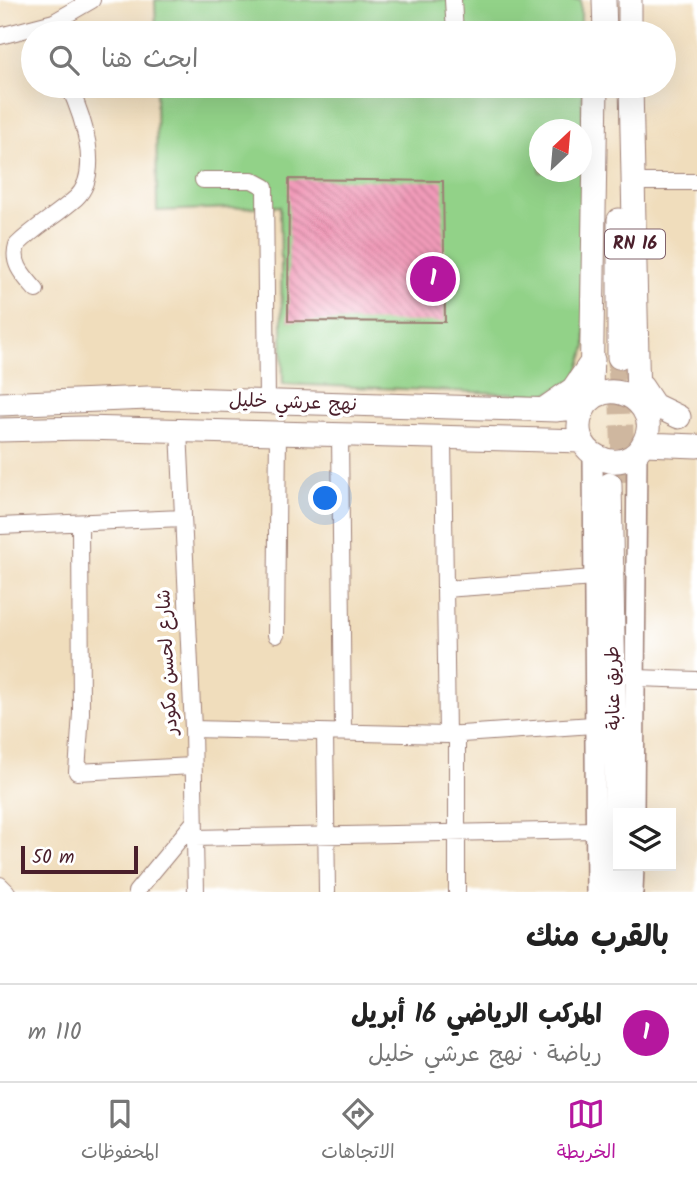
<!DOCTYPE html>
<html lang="ar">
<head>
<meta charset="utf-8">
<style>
	:root { --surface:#fff; --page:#f6f6f6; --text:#222; --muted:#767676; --line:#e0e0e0; --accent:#b5179e }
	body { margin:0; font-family:Kalam,"Playpen Sans Arabic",sans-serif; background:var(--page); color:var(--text); direction:rtl }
	.controls { position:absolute; right:21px; bottom:21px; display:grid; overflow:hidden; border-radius:0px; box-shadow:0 7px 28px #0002 }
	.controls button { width:63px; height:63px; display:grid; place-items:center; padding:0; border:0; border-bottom:2px solid var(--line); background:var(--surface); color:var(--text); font:35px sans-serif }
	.compass { position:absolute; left:529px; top:119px; width:63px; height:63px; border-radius:50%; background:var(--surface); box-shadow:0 7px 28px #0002; rotate:26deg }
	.scale { position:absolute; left:21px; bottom:18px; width:117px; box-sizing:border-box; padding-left:7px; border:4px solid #4a1f2b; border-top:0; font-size:19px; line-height:24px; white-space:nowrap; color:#4a1f2b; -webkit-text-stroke:5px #fff; paint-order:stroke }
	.you { position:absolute; left:326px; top:499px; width:24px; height:24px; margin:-18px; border:5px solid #fff; border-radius:50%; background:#1a73e8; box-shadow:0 0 0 10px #1a73e833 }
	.badge { display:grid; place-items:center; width:46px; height:46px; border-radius:50%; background:var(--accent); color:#fff; font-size:23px; font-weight:700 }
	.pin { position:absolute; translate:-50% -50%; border:4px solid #fff; box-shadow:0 2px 7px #0006 }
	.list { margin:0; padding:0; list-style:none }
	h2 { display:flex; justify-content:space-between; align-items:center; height:91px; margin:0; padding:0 28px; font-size:30px }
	h2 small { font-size:23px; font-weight:400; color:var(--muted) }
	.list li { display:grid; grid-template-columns:46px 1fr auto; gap:21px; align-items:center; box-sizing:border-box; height:98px; padding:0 28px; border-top:2px solid var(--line) }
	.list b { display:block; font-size:26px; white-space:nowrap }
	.list p { margin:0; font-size:23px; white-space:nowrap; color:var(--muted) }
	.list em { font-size:23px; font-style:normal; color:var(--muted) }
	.icon { flex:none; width:38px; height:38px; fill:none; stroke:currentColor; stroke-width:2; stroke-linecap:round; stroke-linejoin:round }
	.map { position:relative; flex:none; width:697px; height:892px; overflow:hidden; direction:ltr }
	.search { position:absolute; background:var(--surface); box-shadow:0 7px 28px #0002; left:21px; right:21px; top:21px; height:77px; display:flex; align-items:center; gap:18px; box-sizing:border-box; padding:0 24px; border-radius:38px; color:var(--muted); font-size:26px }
	.sheet { height:189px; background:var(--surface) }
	nav { display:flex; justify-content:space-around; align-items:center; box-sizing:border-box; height:98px; border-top:2px solid var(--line); background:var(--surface); font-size:19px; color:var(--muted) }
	nav a { display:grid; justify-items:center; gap:4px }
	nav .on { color:var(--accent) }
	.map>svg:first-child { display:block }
	.grass { fill:#92d288; stroke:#6e785a; stroke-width:2; fill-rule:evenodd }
	.building { fill:url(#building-back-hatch) }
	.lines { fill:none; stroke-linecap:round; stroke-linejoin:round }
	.highway-tunnel { stroke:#cfb79f; stroke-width:23; stroke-dasharray:23 11; stroke-linecap:butt }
	.minor-casing { stroke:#9d7e74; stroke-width:18 }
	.major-casing { stroke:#9d7e74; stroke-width:22 }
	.highway-casing { stroke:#9d7e74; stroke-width:25 }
	.minor { stroke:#fff; stroke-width:16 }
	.major { stroke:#fff; stroke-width:19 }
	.highway { stroke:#fff; stroke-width:23 }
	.labels { text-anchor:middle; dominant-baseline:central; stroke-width:7; stroke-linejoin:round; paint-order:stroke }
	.shield { fill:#fff; stroke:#80626b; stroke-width:2 }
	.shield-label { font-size:18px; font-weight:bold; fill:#4a1f2b }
	.street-label { font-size:19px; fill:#4a1f2b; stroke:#fff }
</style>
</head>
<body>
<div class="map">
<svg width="697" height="892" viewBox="0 0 697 892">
	<defs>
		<pattern id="building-back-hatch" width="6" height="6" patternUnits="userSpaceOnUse" patternTransform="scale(1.75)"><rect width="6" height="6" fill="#f19bb9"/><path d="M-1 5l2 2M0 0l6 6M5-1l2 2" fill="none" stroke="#c57e97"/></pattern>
	</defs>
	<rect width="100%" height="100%" fill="#fff"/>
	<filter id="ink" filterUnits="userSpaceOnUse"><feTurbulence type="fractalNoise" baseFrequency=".0143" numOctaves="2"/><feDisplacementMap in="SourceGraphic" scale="14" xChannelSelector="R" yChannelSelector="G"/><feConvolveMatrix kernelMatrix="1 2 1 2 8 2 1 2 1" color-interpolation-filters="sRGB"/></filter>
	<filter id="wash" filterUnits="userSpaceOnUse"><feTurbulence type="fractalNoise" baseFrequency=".00686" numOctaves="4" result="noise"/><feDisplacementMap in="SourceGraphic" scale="28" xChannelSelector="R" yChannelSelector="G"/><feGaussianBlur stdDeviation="1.57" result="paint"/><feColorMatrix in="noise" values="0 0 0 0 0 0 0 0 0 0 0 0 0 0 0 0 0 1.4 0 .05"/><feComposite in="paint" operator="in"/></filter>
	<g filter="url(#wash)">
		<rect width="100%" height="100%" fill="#f0ddbc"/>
		<!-- grass -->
		<path class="grass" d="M155,0H581V33H156Z
			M156,86H582L586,347L576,379L545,395L283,384L280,206L157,211ZM540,130H582V172H540Z"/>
		<g id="blocks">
			<!-- building -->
			<path class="building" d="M289,179L443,181L445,322L288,321Z"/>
		</g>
	</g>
	<g filter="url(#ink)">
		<use href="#blocks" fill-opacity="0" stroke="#9d7e74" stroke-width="2"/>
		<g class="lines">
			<!-- highway-tunnel -->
			<path class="highway-tunnel" d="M619,357L624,483"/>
			<defs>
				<path id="minor" d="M453,0L455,33
					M0,36L54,22L92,0
					M454,88V86
					M203,180H252L265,187L267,402
					M633,182H697
					M36,290C24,276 11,264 17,245C35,227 57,215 76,198C103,172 82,115 69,86
					M179,430L193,729L196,892
					M340,434L343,731
					M443,439L447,735
					M80,525L81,713L77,772L193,766
					M0,526L182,518
					M445,589L594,578
					M276,635L278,432
					M636,678L697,680
					M193,729L447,735L593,725
					M325,733L327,892
					M195,838L594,830
					M0,885L7,892
					M136,892L194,822
					M457,892V734"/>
				<path id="major" d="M593,455L596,892
					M634,813L637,453
					M633,892L634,866"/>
				<path id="highway" d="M604,0L605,33
					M630,0V33
					M631,86L638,402
					M619,220V357
					M642,387L654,405L679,417
					M591,399L596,86
					M0,404L148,398L556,410C565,409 575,409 583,406C588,404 591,399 596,396C612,387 633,393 643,409C649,418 650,430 645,440C626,485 557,451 586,405
					M544,409L573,389L593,360
					M0,430L83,428L582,441
					M644,444L697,446
					M610,484L616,787L614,892"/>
			</defs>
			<!-- minor casing -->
			<use href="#minor" class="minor-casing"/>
			<!-- major casing -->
			<use href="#major" class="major-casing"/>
			<!-- highway casing -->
			<use href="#highway" class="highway-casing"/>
			<!-- minor -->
			<use href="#minor" class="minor"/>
			<!-- major -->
			<use href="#major" class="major"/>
			<!-- highway -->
			<use href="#highway" class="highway"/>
		</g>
	</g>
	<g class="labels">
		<!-- shield labels -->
		<rect class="shield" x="605" y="229.5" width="60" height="29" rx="5"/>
		<g class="shield-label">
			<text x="635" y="244">RN 16</text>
		</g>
		<!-- street labels -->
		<g class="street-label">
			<text transform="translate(293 403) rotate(2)">نهج عرشي خليل</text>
			<text transform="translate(168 662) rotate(-93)">شارع لحسن مكودر</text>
			<text transform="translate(614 688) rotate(-91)">طريق عنابة</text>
		</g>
	</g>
</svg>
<div class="controls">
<button><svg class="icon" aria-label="layers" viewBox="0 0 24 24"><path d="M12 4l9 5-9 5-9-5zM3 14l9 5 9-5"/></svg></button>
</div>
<svg class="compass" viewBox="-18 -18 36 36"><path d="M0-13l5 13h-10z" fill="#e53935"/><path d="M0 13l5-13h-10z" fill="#767676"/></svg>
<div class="scale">50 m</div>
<div class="you"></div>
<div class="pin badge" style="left:433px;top:279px">1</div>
<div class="search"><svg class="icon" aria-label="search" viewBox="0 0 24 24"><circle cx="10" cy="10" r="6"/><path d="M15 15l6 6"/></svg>ابحث هنا</div>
</div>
<section class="sheet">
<h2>بالقرب منك<small></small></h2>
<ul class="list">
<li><span class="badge">1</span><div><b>المركب الرياضي 16 أبريل</b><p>رياضة · نهج عرشي خليل</p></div><em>110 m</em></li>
</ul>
</section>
<nav>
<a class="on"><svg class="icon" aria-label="map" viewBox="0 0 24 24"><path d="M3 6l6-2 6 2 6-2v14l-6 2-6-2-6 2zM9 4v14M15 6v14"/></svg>الخريطة</a>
<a><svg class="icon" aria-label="directions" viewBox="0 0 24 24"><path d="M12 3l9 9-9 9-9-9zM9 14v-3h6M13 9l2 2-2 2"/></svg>الاتجاهات</a>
<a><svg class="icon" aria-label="saved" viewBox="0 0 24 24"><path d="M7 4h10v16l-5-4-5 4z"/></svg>المحفوظات</a>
</nav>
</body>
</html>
